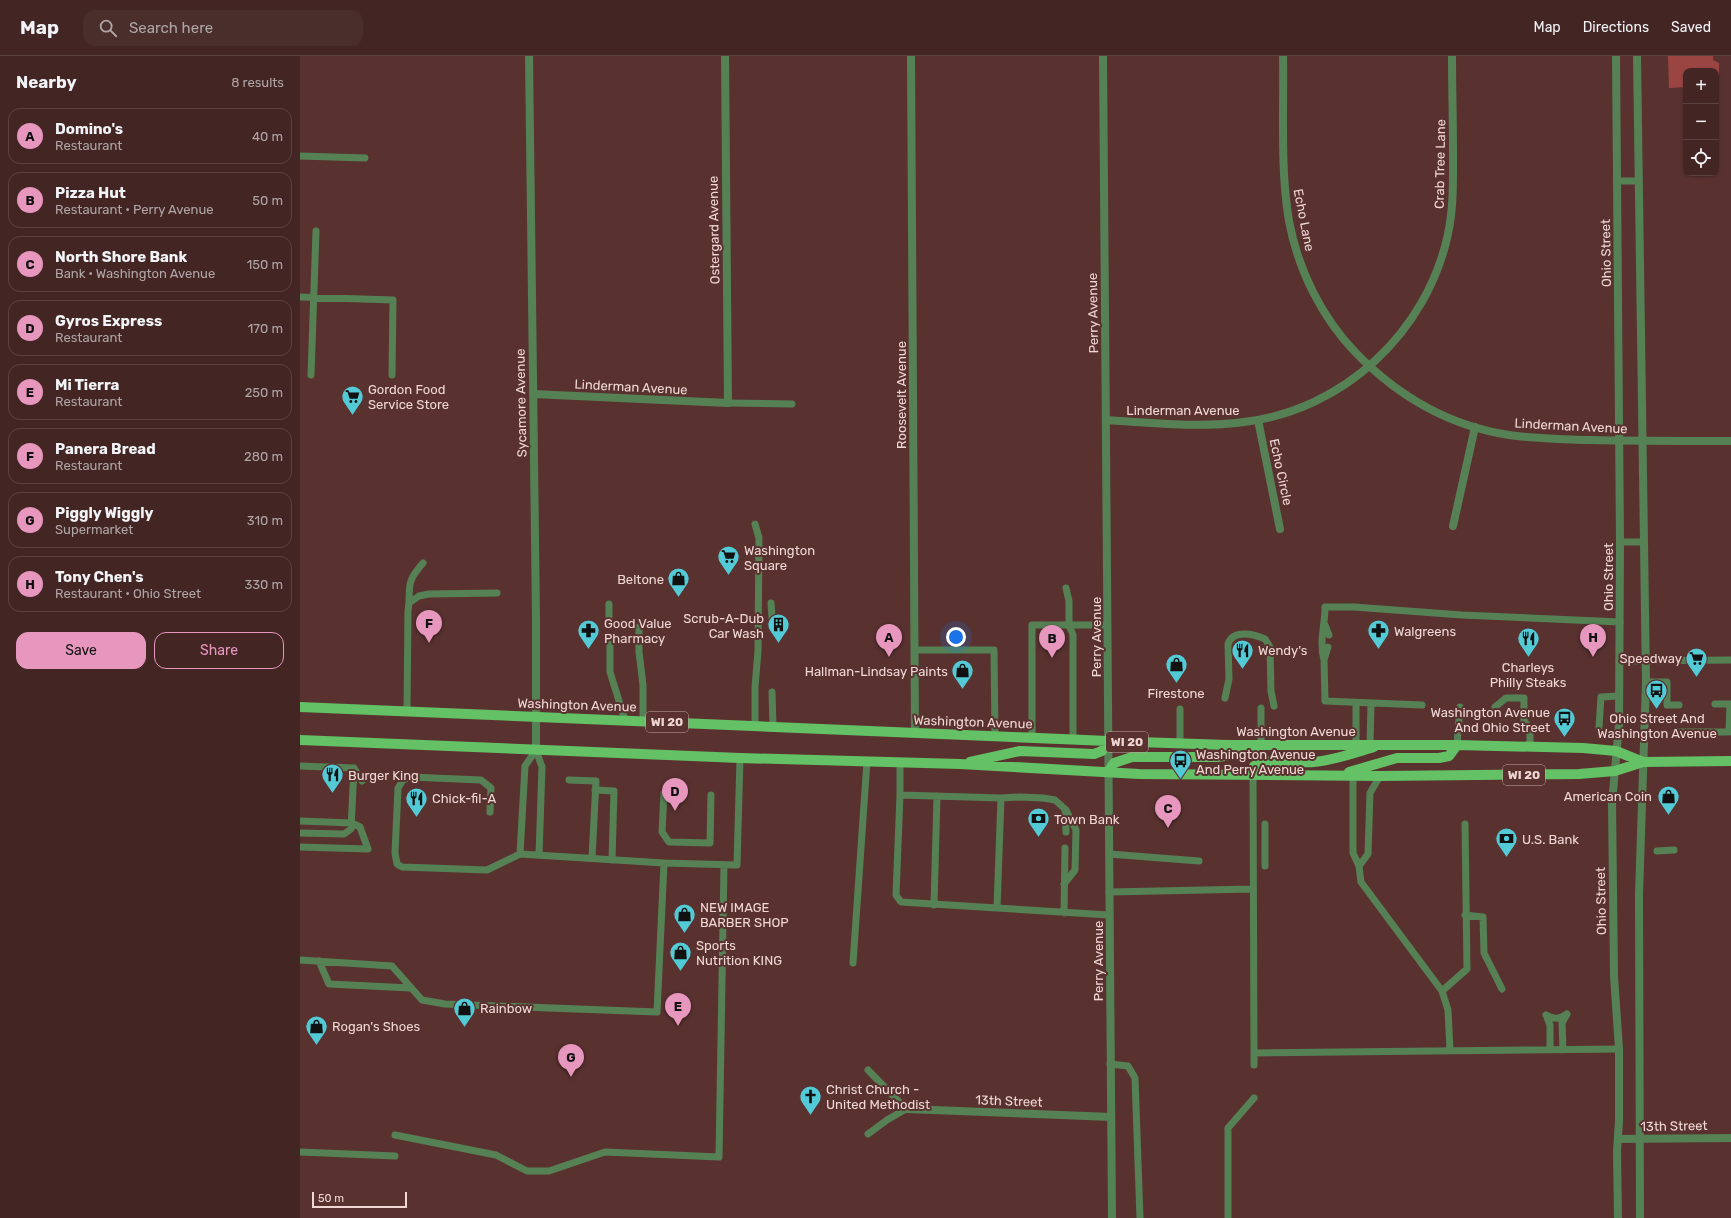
<!DOCTYPE html>
<html lang="en">
<head>
<meta charset="utf-8">
<style>
	:root { --surface:#432624; --page:#4a2e2c; --text:#f1f3f6; --muted:#afa5a6; --line:#5b4341; --accent:#e797bd }
	body { margin:0; font-family:Rubik,sans-serif; background:var(--page); color:var(--text) }
	.controls { position:absolute; right:12px; top:12px; display:grid; overflow:hidden; border-radius:8px; box-shadow:0 1px 3px #0004 }
	.controls button { width:36px; height:36px; display:grid; place-items:center; padding:0; border:0; border-bottom:1px solid var(--line); background:var(--surface); color:var(--text); font:20px sans-serif }
	.scale { position:absolute; left:12px; bottom:10px; width:95px; box-sizing:border-box; padding-left:4px; border:2px solid #f0d7d4; border-top:0; font-size:11px; line-height:14px; white-space:nowrap; color:#f0d7d4; -webkit-text-stroke:3px #593230; paint-order:stroke }
	.you { position:absolute; left:656px; top:581px; width:14px; height:14px; margin:-10px; border:3px solid #fff; border-radius:50%; background:#1a73e8; box-shadow:0 0 0 6px #1a73e833 }
	.badge { display:grid; place-items:center; width:26px; height:26px; border-radius:50%; background:var(--accent); color:#111; font-size:13px; font-weight:700 }
	.pin { position:absolute; translate:-50% -33px; filter:drop-shadow(0 1px 2px #0008) }
	.pin::after { content:''; position:absolute; top:21px; width:14px; height:12px; background:inherit; clip-path:polygon(0 0,100% 0,50% 100%) }
	.list { margin:0; padding:0; list-style:none }
	h2 { display:flex; justify-content:space-between; align-items:center; height:52px; margin:0; padding:0 16px; font-size:17px }
	h2 small { font-size:13px; font-weight:400; color:var(--muted) }
	.list li { display:grid; grid-template-columns:26px 1fr auto; gap:12px; align-items:center; box-sizing:border-box; height:56px; margin:0 8px 8px; padding:0 8px; border:1px solid var(--line); border-radius:12px }
	.list b { display:block; font-size:15px; white-space:nowrap }
	.list p { margin:0; font-size:13px; white-space:nowrap; color:var(--muted) }
	.list em { font-size:13px; font-style:normal; color:var(--muted) }
	.actions { display:flex; gap:8px; padding:12px 16px }
	.actions a { flex:1; padding:9px 0; border:1px solid var(--accent); border-radius:12px; text-align:center; font-size:14px; color:var(--accent) }
	.actions .main { background:var(--accent); color:#111 }
	.icon { flex:none; width:22px; height:22px; fill:none; stroke:currentColor; stroke-width:2; stroke-linecap:round; stroke-linejoin:round }
	.map { position:relative; flex:none; width:1431px; height:1162px; overflow:hidden }
	header { display:flex; align-items:center; gap:24px; box-sizing:border-box; height:56px; padding:0 20px; background:var(--surface); border-bottom:1px solid var(--line) }
	header strong { font-size:19px }
	nav { display:flex; gap:22px; margin-inline-start:auto; font-size:14px }
	.search { width:280px; height:36px; background:var(--page); display:flex; align-items:center; gap:10px; box-sizing:border-box; padding:0 14px; border-radius:12px; color:var(--muted); font-size:15px }
	main { display:flex }
	aside { flex:1; background:var(--surface) }
	.map>svg:first-child { display:block }
	.green { fill:#9b4543 }
	.lines { fill:none; stroke-linecap:round; stroke-linejoin:round }
	.service { stroke:#568155; stroke-width:7 }
	.minor { stroke:#568155; stroke-width:8 }
	.tertiary { stroke:#568155; stroke-width:8 }
	.primary { stroke:#64c165; stroke-width:10 }
	.labels { text-anchor:middle; dominant-baseline:central; stroke-width:4; stroke-linejoin:round; paint-order:stroke }
	.shield { fill:#593230; stroke:#c3a6a3; stroke-width:1 }
	.shield-label { font-size:12px; font-weight:bold; fill:#f0d7d4 }
	.street-label { font-size:13px; fill:#f0d7d4; stroke:#593230 }
	.poi-label { font-size:13px; fill:#f0d7d4; stroke:#593230; text-anchor:start }
</style>
</head>
<body>
<header>
<strong>Map</strong>
<div class="search"><svg class="icon" aria-label="search" viewBox="0 0 24 24"><circle cx="10" cy="10" r="6"/><path d="M15 15l6 6"/></svg>Search here</div>
<nav><a>Map</a><a>Directions</a><a>Saved</a></nav>
</header>
<main>
<aside>
<h2>Nearby<small>8 results</small></h2>
<ul class="list">
<li><span class="badge">A</span><div><b>Domino's</b><p>Restaurant</p></div><em>40 m</em></li>
<li><span class="badge">B</span><div><b>Pizza Hut</b><p>Restaurant · Perry Avenue</p></div><em>50 m</em></li>
<li><span class="badge">C</span><div><b>North Shore Bank</b><p>Bank · Washington Avenue</p></div><em>150 m</em></li>
<li><span class="badge">D</span><div><b>Gyros Express</b><p>Restaurant</p></div><em>170 m</em></li>
<li><span class="badge">E</span><div><b>Mi Tierra</b><p>Restaurant</p></div><em>250 m</em></li>
<li><span class="badge">F</span><div><b>Panera Bread</b><p>Restaurant</p></div><em>280 m</em></li>
<li><span class="badge">G</span><div><b>Piggly Wiggly</b><p>Supermarket</p></div><em>310 m</em></li>
<li><span class="badge">H</span><div><b>Tony Chen's</b><p>Restaurant · Ohio Street</p></div><em>330 m</em></li>
</ul>
<div class="actions"><a class="main">Save</a><a>Share</a></div>
</aside>
<div class="map">
<svg width="1431" height="1162" viewBox="0 0 1431 1162">
	<rect width="100%" height="100%" fill="#593230"/>
	<!-- green -->
	<path class="green" d="M1368,0H1413V4L1419,7V25L1416,28V15H1386V31L1369,32Z"/>
	<g class="lines">
		<!-- service -->
		<path class="service" d="M0,100L65,102
			M1317,125H1338
			M0,241L93,244L92,319
			M11,319L16,175
			M428,347L492,348
			M1320,486H1343
			M766,532L769,545V569H807
			M109,547C109,527 109,523 123,507
			M471,547L472,562
			M309,548V561
			M1025,569L1029,579
			M339,571V596L343,629V664
			M310,586V616L325,664
			M1028,591L1024,604L1025,645L1122,649
			M615,594H694L695,679
			M1024,604C1019,585 1025,570 1025,551H1054L1162,559L1320,566
			M1319,605L1431,604
			M1346,626H1367V649H1379
			M472,636L473,670
			M925,642L929,623L928,588C933,573 954,578 965,583L970,591L971,635L974,650
			M1195,651L1206,642H1224V665L1230,672V691
			M961,652V689
			M880,653V687
			M107,655L108,555L109,547L119,540L129,538L197,537
			M455,670V631L458,595L459,482L455,468
			M1299,671L1301,641L1318,640
			M1375,676H1429L1430,648H1415
			M732,681V569H769L773,579V683
			M1056,688V647
			M1070,688L1071,647
			M1157,689L1160,651
			M236,694L242,711L239,799
			M600,706V739L701,742L697,852L809,859
			M0,710L54,712L62,725
			M953,719L954,997L1319,993
			M1053,719V797L1059,810L1061,826L1142,935L1148,954L1150,995
			M269,724L296,725L292,802
			M295,734L314,735L312,804
			M364,737L362,776L369,786L410,787L411,739
			M600,739L596,839L601,846L697,852
			M701,742L719,741L743,742L755,744L765,753L766,776
			M190,756L191,732L181,724L110,721L103,724L98,732L95,797L97,808L102,811L187,814L220,798L364,807
			M0,765L52,767L60,771L68,793L0,791
			M965,768V810
			M0,777L44,778L51,773L54,712
			M1357,795L1374,794
			M220,798L225,710L236,694
			M809,798L899,805
			M1059,810L1068,798L1070,737L1080,720
			M764,828L775,814L776,774L766,754
			M809,836L953,833
			M634,849L637,740
			M764,857L765,792
			M1165,859L1183,861L1184,897L1202,933
			M0,904L92,910L122,944L145,948L357,956L364,807L437,809L440,702
			M19,905L29,928L111,932
			M553,907L567,705
			M1142,935L1167,913L1165,768
			M1246,959L1250,969V994
			M1246,959C1254,964 1259,963 1267,958
			M1263,994L1262,967L1267,958
			M810,1008L828,1010L835,1022L840,1162
			M954,1009V997
			M568,1014L606,1053L587,1064L568,1078
			M95,1079L196,1099L227,1115H249L305,1096L419,1101L424,809
			M0,1096L95,1100
			M928,1162V1072L954,1042"/>
		<!-- minor -->
		<path class="minor" d="M229,0L236,563V694
			M611,0L615,677
			M803,0L812,1162
			M983,0C984,53 980,113 989,165C998,214 1022,262 1056,297C1098,340 1150,370 1209,379C1235,383 1261,383 1287,384C1335,385 1383,385 1431,385
			M233,338L428,347L425,0
			M806,364C851,367 899,372 944,366C1044,354 1127,276 1148,178C1154,150 1153,121 1153,92C1153,62 1152,31 1152,0
			M958,364L980,473
			M1153,470L1175,371
			M606,1053L811,1061
			M1318,1083L1431,1082"/>
		<!-- tertiary -->
		<path class="tertiary" d="M1316,0L1320,486L1319,669L1312,747L1314,920L1319,993V1065L1317,1096L1318,1162
			M1337,0L1346,626L1339,839L1340,1162"/>
		<!-- primary -->
		<path class="primary" d="M0,651L808,685L928,689H1157L1283,692L1316,695L1343,706
			M0,684L440,702L660,708L839,718L1080,720L1279,718L1315,715L1343,706L1431,705
			M670,706L720,695L794,698L802,695L808,687
			M808,716L814,707L832,701H917L938,698L956,691
			M1049,716L1097,702H1139L1149,700L1157,689
			M953,719L954,710C972,700 994,708 1014,706C1035,704 1054,697 1074,691"/>
	</g>
	<!-- icons -->
	<defs>
		<symbol id="supermarket-pin" viewBox="-11 -11 22 30"><path d="M0 17L-7.5 6A9.5 9.5 0 1 1 7.5 6Z" fill="#52cbd7" stroke="#593230"/><path d="M-6-5.5h2.5l.6 2H6L4.5 2H-2.5L-4.4-4H-6ZM-1.5 3.2a1.3 1.3 0 1 0 .1 0ZM3 3.2a1.3 1.3 0 1 0 .1 0Z" fill="#111"/></symbol>
		<symbol id="shop-pin" viewBox="-11 -11 22 30"><path d="M0 17L-7.5 6A9.5 9.5 0 1 1 7.5 6Z" fill="#52cbd7" stroke="#593230"/><path d="M-5-2.5h2.3a2.7 3.5 0 0 1 5.4 0H5L5.5 6h-11ZM-1.5-2.5h3a1.5 2.3 0 0 0-3 0Z" fill="#111"/></symbol>
		<symbol id="building-pin" viewBox="-11 -11 22 30"><path d="M0 17L-7.5 6A9.5 9.5 0 1 1 7.5 6Z" fill="#52cbd7" stroke="#593230"/><path d="M-4-6H4V6H1V3H-1V6H-4ZM-2.5-4.3h1.7v1.8h-1.7ZM.8-4.3h1.7v1.8H.8ZM-2.5-1h1.7V.8h-1.7ZM.8-1h1.7V.8H.8Z" fill="#111"/></symbol>
		<symbol id="pharmacy-pin" viewBox="-11 -11 22 30"><path d="M0 17L-7.5 6A9.5 9.5 0 1 1 7.5 6Z" fill="#52cbd7" stroke="#593230"/><path d="M-2-6h4v4h4v4h-4v4h-4v-4h-4v-4h4Z" fill="#111"/></symbol>
		<symbol id="restaurant-pin" viewBox="-11 -11 22 30"><path d="M0 17L-7.5 6A9.5 9.5 0 1 1 7.5 6Z" fill="#52cbd7" stroke="#593230"/><path d="M-5-6h1v4h1v-4h1v4h1v-4h1v5L-1.5 .5V6h-2V.5L-5-1ZM5-6V6H3V1.5H1.5Q1.5-4 5-6Z" fill="#111"/></symbol>
		<symbol id="bus-pin" viewBox="-11 -11 22 30"><path d="M0 17L-7.5 6A9.5 9.5 0 1 1 7.5 6Z" fill="#52cbd7" stroke="#593230"/><path d="M-5-6H5V4H4V6H2V4H-2V6H-4V4H-5ZM-3.5-4V0h7V-4ZM-3.5 1.2v1.5H-2V1.2ZM2 1.2v1.5H3.5V1.2Z" fill="#111"/></symbol>
		<symbol id="bank-pin" viewBox="-11 -11 22 30"><path d="M0 17L-7.5 6A9.5 9.5 0 1 1 7.5 6Z" fill="#52cbd7" stroke="#593230"/><path d="M-6-4H6V4H-6ZM0-2.3a2.3 2.3 0 1 0 0 4.6a2.3 2.3 0 1 0 0-4.6Z" fill="#111"/></symbol>
		<symbol id="church-pin" viewBox="-11 -11 22 30"><path d="M0 17L-7.5 6A9.5 9.5 0 1 1 7.5 6Z" fill="#52cbd7" stroke="#593230"/><path d="M-1.2-6h2.4v3.5h3.3v2.4h-3.3V6h-2.4V-.1h-3.3v-2.4h3.3Z" fill="#111"/></symbol>
	</defs>
	<g fill-rule="evenodd">
		<use href="#supermarket-pin" x="40" y="328" width="25" height="34"/>
		<use href="#supermarket-pin" x="416" y="488" width="25" height="34"/>
		<use href="#shop-pin" x="366" y="510" width="25" height="34"/>
		<use href="#building-pin" x="466" y="556" width="25" height="34"/>
		<use href="#pharmacy-pin" x="276" y="562" width="25" height="34"/>
		<use href="#pharmacy-pin" x="1066" y="562" width="25" height="34"/>
		<use href="#restaurant-pin" x="1216" y="570" width="25" height="34"/>
		<use href="#restaurant-pin" x="930" y="582" width="25" height="34"/>
		<use href="#supermarket-pin" x="1384" y="590" width="25" height="34"/>
		<use href="#shop-pin" x="864" y="596" width="25" height="34"/>
		<use href="#shop-pin" x="650" y="602" width="25" height="34"/>
		<use href="#bus-pin" x="1344" y="622" width="25" height="34"/>
		<use href="#bus-pin" x="1252" y="650" width="25" height="34"/>
		<use href="#bus-pin" x="868" y="692" width="25" height="34"/>
		<use href="#restaurant-pin" x="20" y="706" width="25" height="34"/>
		<use href="#shop-pin" x="1356" y="728" width="25" height="34"/>
		<use href="#restaurant-pin" x="104" y="730" width="25" height="34"/>
		<use href="#bank-pin" x="726" y="750" width="25" height="34"/>
		<use href="#bank-pin" x="1194" y="770" width="25" height="34"/>
		<use href="#shop-pin" x="372" y="846" width="25" height="34"/>
		<use href="#shop-pin" x="368" y="884" width="25" height="34"/>
		<use href="#shop-pin" x="152" y="940" width="25" height="34"/>
		<use href="#shop-pin" x="4" y="958" width="25" height="34"/>
		<use href="#church-pin" x="498" y="1028" width="25" height="34"/>
	</g>
	<g class="labels">
		<!-- shield labels -->
		<g class="shield">
			<rect x="346" y="656" width="42" height="20" rx="3"/>
			<rect x="806" y="676" width="42" height="20" rx="3"/>
			<rect x="1203" y="709" width="42" height="20" rx="3"/>
		</g>
		<g class="shield-label">
			<text x="367" y="666">WI 20</text>
			<text x="827" y="686">WI 20</text>
			<text x="1224" y="719">WI 20</text>
		</g>
		<!-- street labels -->
		<g class="street-label">
			<text transform="translate(1140 108) rotate(-89)">Crab Tree Lane</text>
			<text transform="translate(1004 164) rotate(79)">Echo Lane</text>
			<text transform="translate(414 174) rotate(-91)">Ostergard Avenue</text>
			<text transform="translate(1306 197) rotate(-91)">Ohio Street</text>
			<text transform="translate(793 257) rotate(-91)">Perry Avenue</text>
			<text transform="translate(331 331) rotate(3)">Linderman Avenue</text>
			<text transform="translate(601 339) rotate(-90)">Roosevelt Avenue</text>
			<text transform="translate(221 347) rotate(-91)">Sycamore Avenue</text>
			<text x="883" y="354">Linderman Avenue</text>
			<text transform="translate(1271 370) rotate(3)">Linderman Avenue</text>
			<text transform="translate(981 416) rotate(78)">Echo Circle</text>
			<text transform="translate(1308 521) rotate(-90)">Ohio Street</text>
			<text transform="translate(796 581) rotate(-90)">Perry Avenue</text>
			<text transform="translate(277 649) rotate(2)">Washington Avenue</text>
			<text transform="translate(673 666) rotate(2)">Washington Avenue</text>
			<text x="996" y="675">Washington Avenue</text>
			<text transform="translate(1301 845) rotate(-91)">Ohio Street</text>
			<text transform="translate(798 905) rotate(-90)">Perry Avenue</text>
			<text transform="translate(709 1045) rotate(2)">13th Street</text>
			<text transform="translate(1374 1070) rotate(-1)">13th Street</text>
		</g>
		<!-- poi labels -->
		<g class="poi-label">
			<text x="68" y="333">Gordon Food<tspan x="68" dy="15">Service Store</tspan></text>
			<text x="444" y="494">Washington<tspan x="444" dy="15">Square</tspan></text>
			<text x="364" y="523" text-anchor="end">Beltone</text>
			<text x="464" y="562" text-anchor="end">Scrub-A-Dub<tspan x="464" dy="15">Car Wash</tspan></text>
			<text x="304" y="567">Good Value<tspan x="304" dy="15">Pharmacy</tspan></text>
			<text x="1094" y="575">Walgreens</text>
			<text x="958" y="594">Wendy's</text>
			<text x="1382" y="602" text-anchor="end">Speedway</text>
			<text x="1228" y="611" text-anchor="middle">Charleys<tspan x="1228" dy="15">Philly Steaks</tspan></text>
			<text x="648" y="615" text-anchor="end">Hallman-Lindsay Paints</text>
			<text x="876" y="637" text-anchor="middle">Firestone</text>
			<text x="1250" y="656" text-anchor="end">Washington Avenue<tspan x="1250" dy="15">And Ohio Street</tspan></text>
			<text x="1357" y="662" text-anchor="middle">Ohio Street And<tspan x="1357" dy="15">Washington Avenue</tspan></text>
			<text x="896" y="698">Washington Avenue<tspan x="896" dy="15">And Perry Avenue</tspan></text>
			<text x="48" y="719">Burger King</text>
			<text x="1352" y="740" text-anchor="end">American Coin</text>
			<text x="132" y="742">Chick-fil-A</text>
			<text x="754" y="763">Town Bank</text>
			<text x="1222" y="783">U.S. Bank</text>
			<text x="400" y="851">NEW IMAGE<tspan x="400" dy="15">BARBER SHOP</tspan></text>
			<text x="396" y="889">Sports<tspan x="396" dy="15">Nutrition KING</tspan></text>
			<text x="180" y="952">Rainbow</text>
			<text x="32" y="970">Rogan's Shoes</text>
			<text x="526" y="1033">Christ Church -<tspan x="526" dy="15">United Methodist</tspan></text>
		</g>
	</g>
</svg>
<div class="controls">
<button>+</button>
<button>−</button>
<button><svg class="icon" aria-label="locate" viewBox="0 0 24 24"><circle cx="12" cy="12" r="6"/><path d="M12 2v4M12 18v4M2 12h4M18 12h4"/></svg></button>
</div>
<div class="scale">50 m</div>
<div class="you"></div>
<div class="pin badge" style="left:589px;top:601px">A</div>
<div class="pin badge" style="left:752px;top:602px">B</div>
<div class="pin badge" style="left:868px;top:772px">C</div>
<div class="pin badge" style="left:375px;top:755px">D</div>
<div class="pin badge" style="left:378px;top:970px">E</div>
<div class="pin badge" style="left:129px;top:587px">F</div>
<div class="pin badge" style="left:271px;top:1021px">G</div>
<div class="pin badge" style="left:1293px;top:601px">H</div>
</div>
</main>
</body>
</html>
